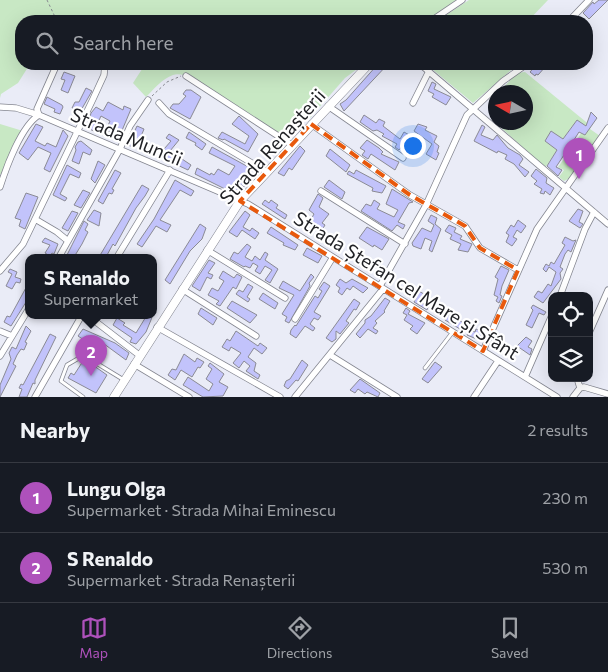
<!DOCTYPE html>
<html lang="en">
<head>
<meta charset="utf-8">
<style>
	:root { --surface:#171b24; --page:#242831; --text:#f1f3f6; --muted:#9ea1a6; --line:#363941; --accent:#ae51bb }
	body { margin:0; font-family:Commissioner,sans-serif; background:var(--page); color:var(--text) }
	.controls { position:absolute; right:15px; bottom:15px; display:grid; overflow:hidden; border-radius:10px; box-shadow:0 5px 20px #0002 }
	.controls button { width:45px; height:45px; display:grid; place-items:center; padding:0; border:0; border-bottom:1px solid var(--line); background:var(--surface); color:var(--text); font:25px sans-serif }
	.compass { position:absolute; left:488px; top:85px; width:45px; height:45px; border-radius:50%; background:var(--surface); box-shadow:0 5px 20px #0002; rotate:279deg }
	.you { position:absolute; left:412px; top:145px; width:18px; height:18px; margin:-12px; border:4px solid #fff; border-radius:50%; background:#1a73e8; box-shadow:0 0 0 8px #1a73e833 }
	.badge { display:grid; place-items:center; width:32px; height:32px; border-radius:50%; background:var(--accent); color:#fff; font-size:16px; font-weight:700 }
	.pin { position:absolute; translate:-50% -41px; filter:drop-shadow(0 1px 2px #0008) }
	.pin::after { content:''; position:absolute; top:26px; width:18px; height:15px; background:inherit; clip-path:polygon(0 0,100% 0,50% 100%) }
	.popup { position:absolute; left:25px; top:254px; width:132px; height:65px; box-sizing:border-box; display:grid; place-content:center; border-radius:10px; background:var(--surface); filter:drop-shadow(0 1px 4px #0005); font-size:16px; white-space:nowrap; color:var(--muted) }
	.popup b { font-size:19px; color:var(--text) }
	.popup::after { content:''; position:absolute; left:50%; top:100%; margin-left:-10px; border:10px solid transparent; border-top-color:var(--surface) }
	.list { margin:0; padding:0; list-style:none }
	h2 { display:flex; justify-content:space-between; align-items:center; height:65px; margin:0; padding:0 20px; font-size:21px }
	h2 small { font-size:16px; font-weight:400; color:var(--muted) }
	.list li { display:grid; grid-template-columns:32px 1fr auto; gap:15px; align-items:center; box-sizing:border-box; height:70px; padding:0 20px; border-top:1px solid var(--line) }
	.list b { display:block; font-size:19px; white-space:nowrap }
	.list p { margin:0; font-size:16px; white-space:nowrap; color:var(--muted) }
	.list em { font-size:16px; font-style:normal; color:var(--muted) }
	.icon { flex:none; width:28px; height:28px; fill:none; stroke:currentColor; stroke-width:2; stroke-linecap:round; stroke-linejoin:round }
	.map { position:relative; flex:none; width:608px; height:397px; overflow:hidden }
	.search { position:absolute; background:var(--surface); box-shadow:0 5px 20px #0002; left:15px; right:15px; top:15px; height:55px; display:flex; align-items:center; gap:12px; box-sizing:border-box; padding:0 18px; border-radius:20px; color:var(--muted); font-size:19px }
	.sheet { height:205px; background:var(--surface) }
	nav { display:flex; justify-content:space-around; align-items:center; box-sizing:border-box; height:70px; border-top:1px solid var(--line); background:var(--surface); font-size:14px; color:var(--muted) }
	nav a { display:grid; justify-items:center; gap:2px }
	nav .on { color:var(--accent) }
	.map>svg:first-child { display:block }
	.green { fill:#c8e8c4 }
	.building { fill:#c2c3fb; stroke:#8a8a94 }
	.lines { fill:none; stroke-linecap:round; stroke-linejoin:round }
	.lane-casing { stroke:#848690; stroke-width:4.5 }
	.street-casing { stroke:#848690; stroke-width:7 }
	.secondary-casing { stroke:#848690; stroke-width:9 }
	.path { stroke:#888a91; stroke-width:1; stroke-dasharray:2.5 2.5; stroke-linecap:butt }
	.lane { stroke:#fff; stroke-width:3 }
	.street { stroke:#fff; stroke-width:5.5 }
	.secondary { stroke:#fff; stroke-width:8 }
	.marked { fill:none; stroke:#e8590c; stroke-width:4; stroke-dasharray:10 6; stroke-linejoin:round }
	.labels { text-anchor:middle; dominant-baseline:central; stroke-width:4.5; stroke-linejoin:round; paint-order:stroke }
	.street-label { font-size:19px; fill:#212226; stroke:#fff }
</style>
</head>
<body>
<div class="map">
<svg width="608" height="397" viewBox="0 0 608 397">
	<rect width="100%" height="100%" fill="#eaecf7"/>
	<!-- green -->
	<path class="green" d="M0,0H457L426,21H21V64H30L18,83L1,94L0,98Z
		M469,0H548L528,21H437Z
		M140,64H364L345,78L310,118H299L294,123H290L281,134C255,126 194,67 173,75C162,79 154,89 146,97L133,83L144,66Z
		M426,64H518L473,103Z
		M525,72L591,126L590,129L600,136L584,159L571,150L581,133L585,135L589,129L572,126L563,139L551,131L545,141L557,150L545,168L496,123L526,122V92H499L517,73Z
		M0,124L23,131L1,174H0Z
		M569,152L582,161L570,178L564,181L559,177L564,170L558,167Z"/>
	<!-- building -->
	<path class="building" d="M599,0H608L589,19L583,13L593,2L594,4Z
		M378,64H388L344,111L340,104L346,100Z
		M537,64H552L548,68L546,66L538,75L536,74L535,76L530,72Z
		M64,72L75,76L68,93L61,90L65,80L61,79Z
		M432,82L436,84L434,89L451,97L446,105L432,97L434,94L428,91Z
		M86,88L92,91L80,112L72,108L75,102H79Z
		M186,90H191L201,97L190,119L170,108L173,104H179L186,96L183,94Z
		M47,97L62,105L63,107L60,114L54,112L55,109L44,104Z
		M108,102L123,110L124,106L131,109L118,140L111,138L113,133L106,130L110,121L101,116L94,131L87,128L91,113L96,107L103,111Z
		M591,112L597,118L585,135L579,132L572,143L556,167L562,170L558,176L547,166L557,150L545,141L551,131L563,139L577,120L586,126Z
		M364,115L376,123L379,119L385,122L383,126L400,139L404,132L411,136L399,150L395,147L397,144L382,136L384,134L377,130L373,131L360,122Z
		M239,116L258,134L248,152L224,139L223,140L218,138L222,132L245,144L249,136L232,124Z
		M36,124L43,127L35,141L45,146L47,143L56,147L63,130L68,136L50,172L44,169L51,153L38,147L28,160L19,153Z
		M418,124L427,127L425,130L437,136L434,142L439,146L437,152L439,153L436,160L426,154L432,144L414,131Z
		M482,125L485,127L481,135L493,140L497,135L508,148L520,155L523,159L519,165L529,172L525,177L514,164L505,159L507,155L498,151L497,153L474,141Z
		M137,126L144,129L140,139L150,143L147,149L137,145L135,148L128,145Z
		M189,132L206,144L202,150L195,145L196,143L186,138Z
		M169,134L179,140L170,151L191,165L188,170L158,156L171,141L166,138Z
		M367,140L379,148L383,152L381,154L399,162L395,170L371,154L368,159L362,155L365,151L360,148Z
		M81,141L92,150L90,155L83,152L79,164L72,161L76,150L75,147L78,142Z
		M300,146L305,151L292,170L289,168L284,176L278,173Z
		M212,147L252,169L247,176L249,179L244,187L240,184L236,192L227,186L225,189L195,174L197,168L210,175L211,173L214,175L218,169L229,175L235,166L209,153Z
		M330,149L350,165L346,172L326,156Z
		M98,161L105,165L95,183L91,179Z
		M67,165L81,173L79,178L70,174L60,194L67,198L65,201L53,195Z
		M536,169L547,178L546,183L554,188L550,195L545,191L544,194L540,193L542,189L534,184L537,181L531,176Z
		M115,170L121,173L112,189L114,190L112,194L109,193L103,204L98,201Z
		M356,170L386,186L382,193L372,191L373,188L347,174L349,171L354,174Z
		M175,180L194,191L191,196L180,190L160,220L171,225L167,232L156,226L142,247L137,244L154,219Z
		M329,180L345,192L342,199L324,187Z
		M142,185L149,189L145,196L136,208L115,246L113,244L106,257H99Z
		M392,189L413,202L409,203L398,222L405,225L403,229L397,225L392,231L361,211L366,204L371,206L374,200L380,204L377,209L394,217L398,210L386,204Z
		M83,190L90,193L81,208L74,205Z
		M26,193L38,197L25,229L19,226L21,220L15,218Z
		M318,194L323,198L319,207L329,214L322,223L325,225L322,230L310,221L314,214L309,210Z
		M265,200L269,203L271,200L278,205L276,208L287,215L285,219L262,204Z
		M578,209L583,211L579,222L583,224L580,228L569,221Z
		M94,210L101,213L99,226L87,220Z
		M72,211L78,213L68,231L62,228Z
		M245,211L250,215L243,227L250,231L252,228L259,233L255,239L242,230L237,237L229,232Z
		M431,215L437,218L435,224L441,229L432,252L429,250L432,241L425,238L421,249L413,246L412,243L422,228L431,232L434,225L428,221Z
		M518,220L526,226L521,233L517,230L513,237L517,239L512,246L506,242L509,235L506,233L511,225L514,227Z
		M84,221L88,224L85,230L88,232L82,244L74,257H66Z
		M200,224L206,228L202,239L190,251L170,284L165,280Z
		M449,225L456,228L454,232L462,236L460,239L472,244L468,252L458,250L461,244L450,239L452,235L445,231Z
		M271,227L298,245L295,250L283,245L284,243L267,233Z
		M367,227L389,239L382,250L374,245L373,247L359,238Z
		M565,237L573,241L576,240L571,252L568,250L565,254L560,267L563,269L560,273L561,279L543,303L534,297L538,291L542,293L548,284L551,286L556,272L549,267L546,272L543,269L546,264L549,266L551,262L554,264L565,245L562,243Z
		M45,238L58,244L54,254L52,253L50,256L45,253L50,245L42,242Z
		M247,244L251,247L245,257L252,261L255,256L260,260L265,252L268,254L265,260L278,269L270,283L265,280L272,270L265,266L260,274L255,271L258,266L253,263L250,268L245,266L244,267L230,259L234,252L238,254Z
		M307,248L322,256L318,263L303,255Z
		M209,260L215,263L208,273L213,275L211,279L207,277L200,291L192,286Z
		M501,266L509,270L502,286L500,295L502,296L499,303L496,301L498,297L494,295L498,279L495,277Z
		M10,269L17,272L15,277L21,279L20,283L16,282L12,289L6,286L12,274L8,272Z
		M223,271L234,278L237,274L242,277L236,289L233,287L220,306L216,304L219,301L208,295L212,288L218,291L224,281L219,278Z
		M311,274L314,277L309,283L310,286L289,323L285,321L287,317L282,314L294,295L279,288L283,281L300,291Z
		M340,279L346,283L352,279L368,288L363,293L353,286L350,290L347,288L342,295L338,292L340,288L336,285Z
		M324,282L330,286L314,312L321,316L318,320L314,318L310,324L315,328L313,331L305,326L296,338L290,334L291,330L295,325L296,326L315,296L318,298L322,291L319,289Z
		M28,284V299L11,326L4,322L7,316L10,317Z
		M248,284L253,287L247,297L250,299L248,302L236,294L239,290L243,292Z
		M408,285L424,294L421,299L424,300L422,303L428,307L427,310L414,302L416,298L405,292Z
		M263,293L278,303L275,309L259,299Z
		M385,298L390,301L384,311L385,312L375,321L377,323L373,328L378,331L376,334L368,329L360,338L356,334L365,323V320L371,316Z
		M354,299L360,303L356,310L354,309L346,321L349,323L340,334L336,331V339L332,342L326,338Z
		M232,301L257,315L250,323L227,308Z
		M533,305L546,312L544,315L539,313L532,328L526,325L533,310L531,308Z
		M201,308L217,318L213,325L198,314Z
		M406,308L410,311L408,314L425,323L417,334L410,329L413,326L404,320L407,315L403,313Z
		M447,314L464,323L460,329L445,320Z
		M147,315H153L146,332L136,344L130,342L132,338L113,325L117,318L125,323L123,325L136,333Z
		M26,326L31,331L25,342L27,343L24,350L21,349L17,355L13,364L16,366L0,397V385L11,359L9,353L12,347L16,349Z
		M471,326L474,327L472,331L475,332L476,329L483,332L479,340L467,335Z
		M83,329L115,343L129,353L126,360L100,341L98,344L86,336L84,340L78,336Z
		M236,331L258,346L260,343L267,348L262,354L254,348L248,357L256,363L254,371L260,375L258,379L246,371L250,366L244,361L239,368L233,363L241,353L231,347L229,351L222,347L227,339L230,341Z
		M50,334L56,337L35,380V384L33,383L27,397H19L22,389L19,388L21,384L23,385Z
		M526,337L532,341L528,347L532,349L530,355L517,346Z
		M184,354L195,362L197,358L204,362L200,368L198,367L192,377L181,370L175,380L168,375L172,369L176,370Z
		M302,360L308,365L298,381L296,380L288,389L284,386L286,381L290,379Z
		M83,361H87L107,375L96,393L68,378L71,373L74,375Z
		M435,362L442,367L428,383L422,379Z
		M210,363L224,374L219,382L228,387L223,396L203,397L183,385L188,377L209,391L213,384L206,379L212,369L208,366Z
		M360,379L380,393L378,397L367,392L365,394L358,389L355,393L350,390Z"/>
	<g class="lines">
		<defs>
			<path id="lane" d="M425,368L452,333
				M83,397L61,381L67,365L79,358H88L124,380"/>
			<path id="street" d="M431,21L462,0
				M569,21L589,0
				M420,64L608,224
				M186,76L292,145
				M159,103L169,114L267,172
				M413,103L429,71
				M328,106L403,158
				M0,107L16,108L39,115L248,204L557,397
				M311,124L410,195L465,226L480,248L518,270
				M0,187C6,168 21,126 39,115L37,109L57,64
				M321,191L405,244
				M35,219L57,232L68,241
				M207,250L285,298
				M59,257L120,149L130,126L148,100
				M117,257L170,170
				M0,271L23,244L93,99L104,75L105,64
				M380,286L426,205L467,115L503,81L527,64
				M182,289L256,336
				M560,296L585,229L594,212
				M87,315L139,355
				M295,319L333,257
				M157,327L280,397
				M0,331L12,336
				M589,333L608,290
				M483,351L537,229L608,128
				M330,355L397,397
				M0,356L28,310
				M134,364L189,397
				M525,377L552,315
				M577,378L580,388
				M35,397L82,315
				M295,397L383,289
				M474,397L498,361
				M573,397L580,388L584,387L608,394"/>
			<path id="secondary" d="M114,397L240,201L369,64"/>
		</defs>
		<!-- lane casing -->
		<use href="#lane" class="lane-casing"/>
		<!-- street casing -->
		<use href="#street" class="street-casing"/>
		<!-- secondary casing -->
		<use href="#secondary" class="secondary-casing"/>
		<!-- path -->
		<path class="path" d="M47,0L57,21
			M152,96L167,82L181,76"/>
		<!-- lane -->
		<use href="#lane" class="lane"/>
		<!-- street -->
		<use href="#street" class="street"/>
		<!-- secondary -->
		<use href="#secondary" class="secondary"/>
	</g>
	<!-- marked area -->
	<path class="marked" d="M311,124L410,195L465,226L480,248L518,270L483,351L240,201Z"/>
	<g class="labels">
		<!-- street labels -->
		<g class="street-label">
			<text transform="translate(127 136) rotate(23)">Strada Muncii</text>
			<text transform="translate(272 146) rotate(-48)">Strada Renașterii</text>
			<text transform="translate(407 285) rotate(32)">Strada Ștefan cel Mare și Sfânt</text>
		</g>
	</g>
</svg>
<div class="controls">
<button><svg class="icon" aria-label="locate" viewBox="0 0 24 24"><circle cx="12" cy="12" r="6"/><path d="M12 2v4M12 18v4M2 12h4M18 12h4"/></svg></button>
<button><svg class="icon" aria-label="layers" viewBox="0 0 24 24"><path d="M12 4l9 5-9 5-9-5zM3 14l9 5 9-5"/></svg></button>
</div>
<svg class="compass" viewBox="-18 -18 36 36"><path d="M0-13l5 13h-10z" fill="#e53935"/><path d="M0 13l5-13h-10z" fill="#9ea1a6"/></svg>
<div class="you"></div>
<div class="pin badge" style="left:579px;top:179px">1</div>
<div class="pin badge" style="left:91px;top:376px">2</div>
<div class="popup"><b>S Renaldo</b>Supermarket</div>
<div class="search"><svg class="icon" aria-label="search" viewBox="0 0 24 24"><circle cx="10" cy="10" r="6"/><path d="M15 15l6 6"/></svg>Search here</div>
</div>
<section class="sheet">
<h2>Nearby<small>2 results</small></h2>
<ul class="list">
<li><span class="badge">1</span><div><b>Lungu Olga</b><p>Supermarket · Strada Mihai Eminescu</p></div><em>230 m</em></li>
<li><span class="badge">2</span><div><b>S Renaldo</b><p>Supermarket · Strada Renașterii</p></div><em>530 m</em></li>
</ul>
</section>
<nav>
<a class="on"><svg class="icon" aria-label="map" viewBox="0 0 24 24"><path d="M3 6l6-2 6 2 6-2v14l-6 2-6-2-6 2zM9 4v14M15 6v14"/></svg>Map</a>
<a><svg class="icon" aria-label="directions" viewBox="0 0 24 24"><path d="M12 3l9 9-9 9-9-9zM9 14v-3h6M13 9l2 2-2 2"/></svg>Directions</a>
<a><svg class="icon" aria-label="saved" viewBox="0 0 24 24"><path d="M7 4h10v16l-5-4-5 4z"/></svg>Saved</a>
</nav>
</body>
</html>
